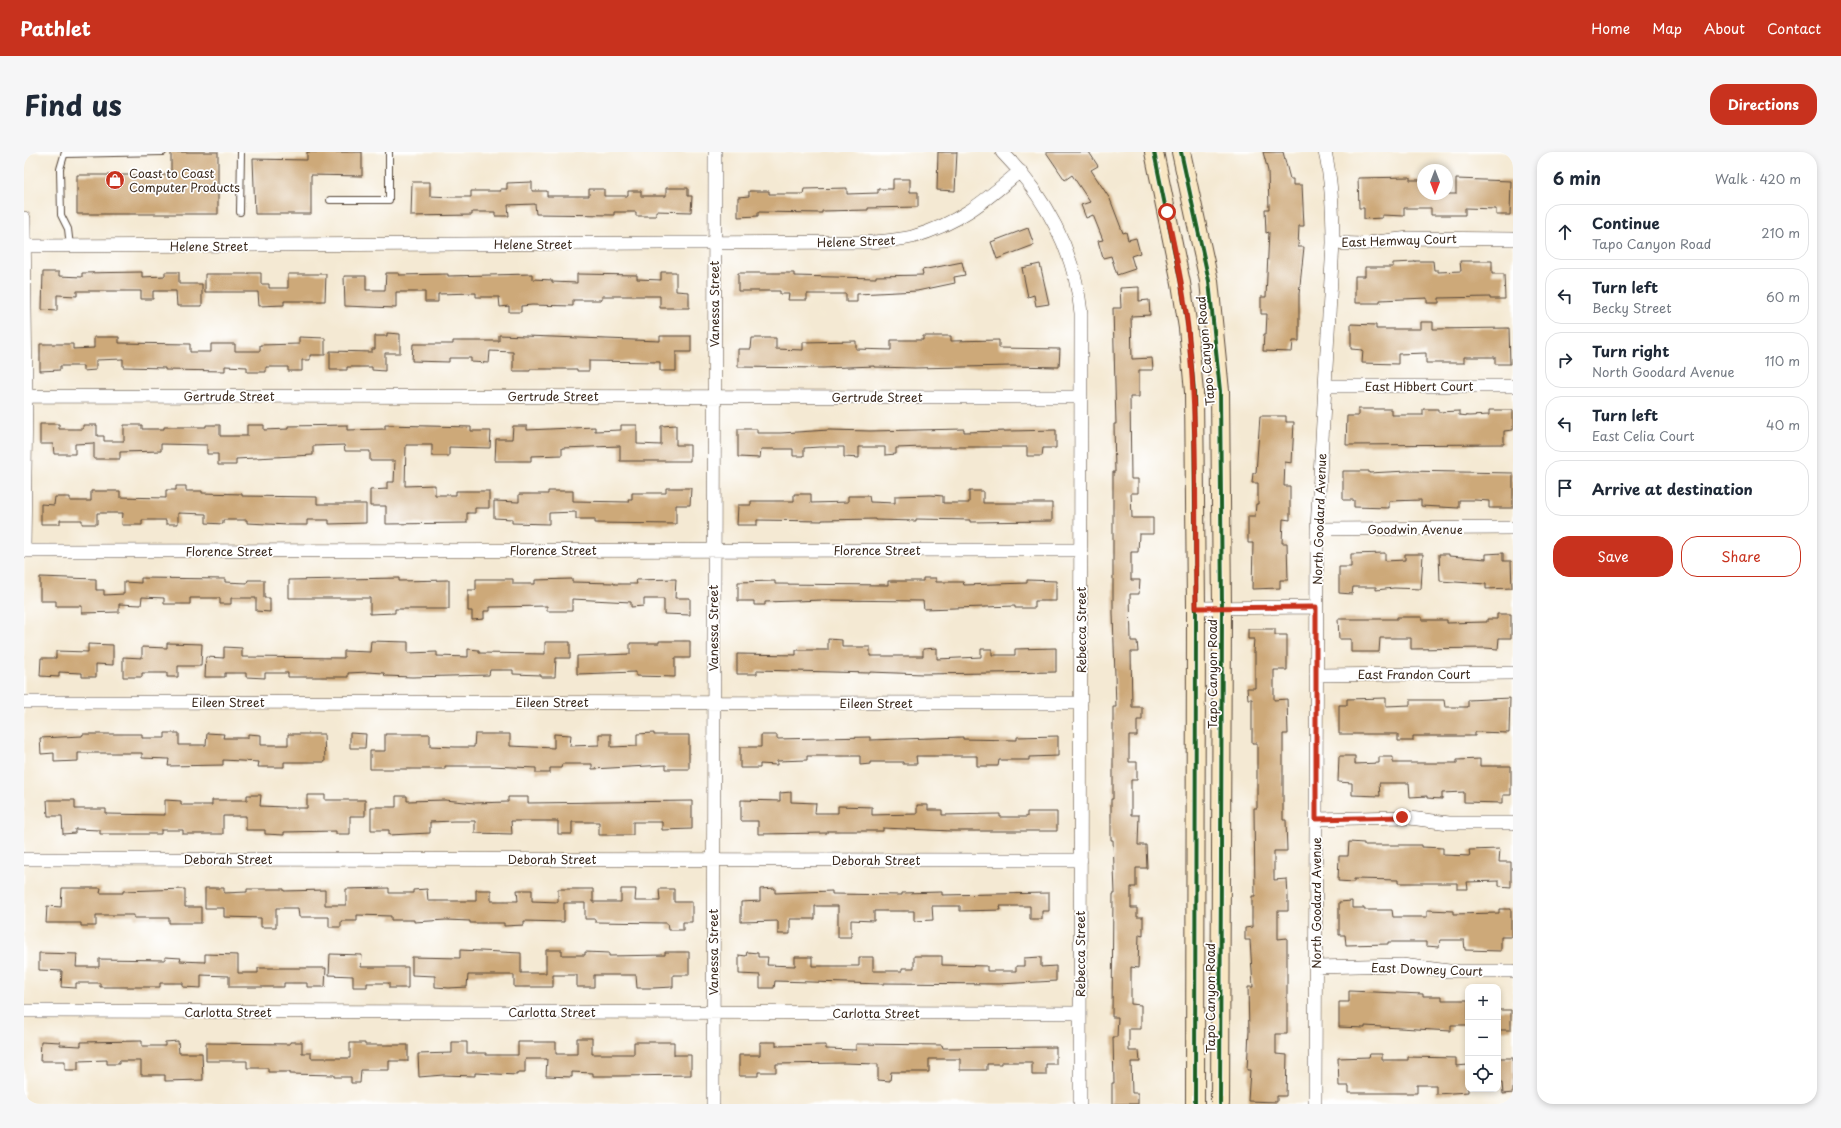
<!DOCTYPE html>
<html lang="en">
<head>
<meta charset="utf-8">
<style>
	:root { --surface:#fff; --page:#f6f6f7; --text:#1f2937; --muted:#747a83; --line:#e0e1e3; --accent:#c8321e }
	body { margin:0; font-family:"Playpen Sans",sans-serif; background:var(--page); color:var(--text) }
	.controls { position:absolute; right:12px; bottom:12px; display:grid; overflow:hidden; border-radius:8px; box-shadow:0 2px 6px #0003 }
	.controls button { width:36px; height:36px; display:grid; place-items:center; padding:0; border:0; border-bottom:1px solid var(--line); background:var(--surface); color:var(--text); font:20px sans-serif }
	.compass { position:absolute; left:1393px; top:12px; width:36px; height:36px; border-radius:50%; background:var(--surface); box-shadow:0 2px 6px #0003; rotate:180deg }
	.stop { position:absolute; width:12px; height:12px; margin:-9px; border:3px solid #c8321e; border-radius:50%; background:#fff }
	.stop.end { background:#c8321e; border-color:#fff; box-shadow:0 1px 4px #0008 }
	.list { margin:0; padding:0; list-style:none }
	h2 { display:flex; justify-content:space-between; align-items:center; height:52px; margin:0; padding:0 16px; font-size:17px }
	h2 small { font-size:13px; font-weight:400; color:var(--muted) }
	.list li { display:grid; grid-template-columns:26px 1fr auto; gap:12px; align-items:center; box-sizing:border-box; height:56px; margin:0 8px 8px; padding:0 8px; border:1px solid var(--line); border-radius:16px }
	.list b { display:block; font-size:15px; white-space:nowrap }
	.list p { margin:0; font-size:13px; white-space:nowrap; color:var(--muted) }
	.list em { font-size:13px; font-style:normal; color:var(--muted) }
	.actions { display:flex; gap:8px; padding:12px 16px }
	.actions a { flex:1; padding:9px 0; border:1px solid var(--accent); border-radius:16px; text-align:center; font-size:14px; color:var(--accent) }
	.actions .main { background:var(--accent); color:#fff }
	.icon { flex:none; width:22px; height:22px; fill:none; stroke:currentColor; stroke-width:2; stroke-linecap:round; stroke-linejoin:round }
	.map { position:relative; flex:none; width:1489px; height:952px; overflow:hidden; border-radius:16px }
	header { display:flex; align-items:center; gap:24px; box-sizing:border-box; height:56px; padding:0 20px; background:var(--accent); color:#fff }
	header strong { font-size:19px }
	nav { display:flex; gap:22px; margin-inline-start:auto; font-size:14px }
	.intro { display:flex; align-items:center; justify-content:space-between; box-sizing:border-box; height:96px; padding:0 24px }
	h1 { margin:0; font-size:28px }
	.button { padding:10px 18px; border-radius:16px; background:var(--accent); color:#fff; font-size:14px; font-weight:700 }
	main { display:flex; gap:24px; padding:0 24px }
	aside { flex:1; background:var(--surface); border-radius:16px; box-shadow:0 2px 6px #0003 }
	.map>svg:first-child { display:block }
	.building { fill:#cda979 }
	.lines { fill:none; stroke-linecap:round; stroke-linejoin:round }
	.lane-casing { stroke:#574739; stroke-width:8 }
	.street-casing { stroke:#574739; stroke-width:14 }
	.secondary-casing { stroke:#574739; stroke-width:20 }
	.lane { stroke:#fff; stroke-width:6 }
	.street { stroke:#fff; stroke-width:13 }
	.secondary { stroke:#f9e7c3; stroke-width:18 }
	.cycleway-casing { stroke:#fff; stroke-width:6 }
	.cycleway { stroke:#1b5e20; stroke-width:4 }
	.route { stroke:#c8321e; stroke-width:5 }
	.labels { text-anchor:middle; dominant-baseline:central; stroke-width:3.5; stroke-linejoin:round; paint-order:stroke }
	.poi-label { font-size:12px; fill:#3b2a1e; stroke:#fff; text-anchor:start }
	.street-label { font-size:12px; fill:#3b2a1e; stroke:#fff }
</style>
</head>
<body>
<header>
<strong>Pathlet</strong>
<nav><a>Home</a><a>Map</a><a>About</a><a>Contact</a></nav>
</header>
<div class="intro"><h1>Find us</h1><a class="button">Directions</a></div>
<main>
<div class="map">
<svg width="1489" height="952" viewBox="0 0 1489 952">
	<rect width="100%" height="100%" fill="#fff"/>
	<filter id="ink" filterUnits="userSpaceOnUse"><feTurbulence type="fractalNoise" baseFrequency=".025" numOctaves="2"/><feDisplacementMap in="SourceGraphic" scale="8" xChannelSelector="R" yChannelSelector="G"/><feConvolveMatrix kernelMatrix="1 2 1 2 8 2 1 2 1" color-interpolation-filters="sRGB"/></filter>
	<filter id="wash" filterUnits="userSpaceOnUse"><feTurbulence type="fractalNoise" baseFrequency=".012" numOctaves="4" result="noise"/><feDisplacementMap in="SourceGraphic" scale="16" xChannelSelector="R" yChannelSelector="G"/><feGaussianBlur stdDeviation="0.9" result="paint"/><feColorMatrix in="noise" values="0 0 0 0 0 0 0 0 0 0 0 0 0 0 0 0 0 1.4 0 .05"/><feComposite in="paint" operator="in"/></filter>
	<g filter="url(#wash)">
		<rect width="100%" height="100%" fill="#f4e9d3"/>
		<g id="blocks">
			<!-- building -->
			<path class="building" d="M147,0H194V62H53V23H147Z
				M283,0H338V24L287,23V62H231L229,7L283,8Z
				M914,0H933L931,39L913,38Z
				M1022,0H1065L1074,14L1067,18L1086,47L1099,81L1102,80L1104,88L1112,86L1116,101L1107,104L1111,117L1093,123L1087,104L1079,106L1074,89L1079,88L1069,63L1062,66L1057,53L1066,50L1048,23L1041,28Z
				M1239,0H1259L1266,27H1269V33H1278L1280,74H1275L1274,95H1280L1275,142V189H1269L1268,200L1239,199L1240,182H1242L1243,162H1237V145H1242L1245,80L1242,81L1241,57H1245L1244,19Z
				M1386,25V28H1399V42H1432V27L1487,29L1486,63H1472V57L1441,56V63H1407V56H1380V64L1358,63V66L1340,67V56H1335L1334,26Z
				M869,27H886V40H894V55L844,56V58L798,59V61L734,60V64L714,65V45L725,44V39H745V42H779L780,37L823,36V42L854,41V37H869Z
				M388,30H406V44L429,45H447V39H477L476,37H483V31L508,30V39H523V44H565V37H580V44H604V39H617V44H642V36H664V44H668L667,60L632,59V64H612V60H590V63L512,62L511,52L484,53L485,64H471V60H448V63L387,64Z
				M1004,76L1010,93L973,107L967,90Z
				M1391,109H1409L1410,118H1414V120L1437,119L1436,109H1468V122H1480L1481,147H1466V145L1415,146V151H1403V146L1356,148V151H1331V124H1341V115H1369V111L1391,110Z
				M938,110L941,123L930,125L931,131L893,139L833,142V150H822V142H783V148H764L765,142H756V139H714V121H770V124L852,126V124L899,123L898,118Z
				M1016,112L1025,152L1012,154L1010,143L1004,145L998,116Z
				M19,120H35V124L58,125V121L118,120V125L141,124V120H155V132H178V154H153L152,139H129V147H117V139H53V144L33,143V159L18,158Z
				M637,120H652V139L665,140V156H636V144H578V148H549V154L508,153L497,154V160H485V154L476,155L475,145H452V141L414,142V150H401V140H372V156L321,154L320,124H342V138H361L362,121H375V123L424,122V124L508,122V127L528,128V130L553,131V122L613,123V127L637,128Z
				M224,121H237V132H245V136H264V122H302L301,149H260V153L235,154L234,140H181V122H224Z
				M1115,135V149L1125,148L1126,163L1107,164L1108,207L1128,206L1129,218H1115V245H1106L1107,327H1114V341H1107L1108,366H1129V382H1115L1114,400H1107V428H1116L1115,442H1106L1107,489H1113L1114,500H1107L1108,555H1118V568H1113V584H1105V610H1113V628H1107V663H1115L1114,693H1122L1123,716H1112V735H1107V756H1113V765H1119V783L1115,782L1114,816L1107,815V852L1117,853V877H1105V899H1115L1116,910H1107L1108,941H1114V952H1088V931H1090L1089,885H1093L1094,865H1088L1089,742H1091L1089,688H1087V647H1089V555H1092L1089,461V320H1091L1090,272H1092L1089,156H1097L1096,136Z
				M1397,170H1409V177L1485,176L1486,212H1471V205H1440V211H1402V201L1374,202V212L1338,211L1339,198L1327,197V172L1352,173V177H1397Z
				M363,181L376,182V201H361V219L348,218V215H323V218H306V199L348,200V197H351V184H363Z
				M475,183L636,189V184H667V200H652V219H636V210L565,209V219H553V217H506V219H489V200L466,199L465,211L447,210V206H425V210L388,209L389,192H429V189H475Z
				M899,184H927V189L975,188V196L1036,197L1035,215L987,214L891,216L851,215V214L799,216L714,215V197H727L728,186H752V197L779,198V190L832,189V197L867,198V188H899Z
				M70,185H95V191L166,192V200H187V192H211V199H236V193L275,192V185L301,186V203H286V208H278V219H264V215H242V220H223V215L201,214V219L141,218V216L99,215V207L72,208V218L59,219V214H36V218L16,219V192H49V197L70,196Z
				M1334,257H1367V263H1399V257H1414V260L1435,259V263L1445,264L1465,263V258H1489V278L1480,279V292L1322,293L1323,264H1334Z
				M1236,264H1262V270H1270L1268,311L1261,310L1260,334H1266V368L1259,367L1258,391H1263L1264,428H1256V436L1228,437L1229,391H1224V364H1231L1232,352H1234V331H1228L1229,321H1232Z
				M16,272H35V277H59V273H73V284H80V289H100V273H118V277H140V275H182V273H196V284H223V273H240V278L264,277V274L323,273V278L361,277V273L447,275V279H467L466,296L425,295V304H408V293H382L381,334L411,333V343H432V339H465V356H451V361H443V371L362,372V354H346V338L363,337V330H370L371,309H346V299H321L320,293L289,294V303L212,307V313H194V302H183V293L137,292V299L96,300V307H70V291L51,292V302H30L29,292H16Z
				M597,273H613V292L637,293V274L652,273V293H666V309H596V294L538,296V303L507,304V309H471L472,287H488L489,274H503V278L571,275V279L597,278Z
				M714,277H733V281H757L805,278L846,279L940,277V280L1032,278V296H1019L1018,304H1003V295H899L872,296V302L861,303V295H835V306L820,305V295H795L780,296V304H769V297H737L736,306L714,305Z
				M1319,319H1345V321L1383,319L1489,321V356H1465V349L1451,348H1435V356L1397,354V348L1365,349V356L1330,355V348H1319Z
				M152,334H162V339H178V341L218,342V344L293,345V352H342V371L305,372V368H283V373H264L223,371V368H199V372L182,371V362L154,361V372H142V368H118V373H98L99,361H73V372H58V368H36V372H17V352L30,353L31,345H46V349H67V339H96V345L142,346V338H152Z
				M642,336H667L666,353H652V372L571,371V367H552V360L525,361V372L488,371V367L470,366V349L495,350V342H524V339H549V349L605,350L604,347H608V341H642Z
				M945,339H959V351H1028V369L946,370V368L892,367V369L851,368V367L798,368V369L733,368V373H713L714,353H727V349H770V342H787V351L824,350V344H845L846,350L871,351V344L907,343L919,344V351H945Z
				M1361,401V409L1381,408V402H1399L1397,437L1370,436L1352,438V435H1329L1328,442L1315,441V415H1327V402Z
				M1479,401V409H1487L1488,436L1462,437V432L1416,429L1415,402H1425V404L1462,407V402Z
				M16,425L72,427V438H80V443L100,442V430L117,431V426L201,427V430L223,431L224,428H240V446H246V460L232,459V446H207V452H196V446H166V452H140V446L118,445L117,453L95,452V460L58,461V454H32V449H16Z
				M375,426V429L425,428V457H371V461L346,462V446H265V428Z
				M899,426H912V430H939L940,433L1003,431V428L1032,429V449H1011V456H991V454L900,457L899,449L799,448L741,450V453H730V449H714V430L751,429V432L864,433V429H899Z
				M452,427H489V432H511V428L548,427V430L590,431V432H613L612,428L652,427L651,446H666V463L640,462V447H620V454L607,455V450L548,447V459H523V454L466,455V459H460V467L448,468V459H444V438H452Z
				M1473,462H1487V486H1475L1474,497L1462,496L1387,497V486H1356L1355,500H1327V487H1315L1314,467H1373V465H1398V468H1423V471L1463,470V467H1473Z
				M1224,477H1251V483H1263V518H1250V548L1263,547L1264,582H1259V668H1262L1263,699H1250V728L1263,727L1264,745V759H1254V787L1263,786V882H1252V902L1263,903L1262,944H1253V950L1224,949L1226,918H1223L1225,879L1224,835H1229L1226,788H1221V776L1228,775V744H1231L1230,656H1233V591H1228V547H1224L1223,536H1231V500H1229L1230,487H1224Z
				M804,487L818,488V495H846V504H899V497L913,496V507L957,505V497H968V503H991V497L1032,496V520L899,522L846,520V521L733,518V522H713V502L772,503V498H804Z
				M347,489L384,490V501L413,500V504L444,505V497L455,498V501L521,502V490H546V506H532L531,525H517V523L489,522V518H466L465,523L388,525L361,524L360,521L344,520L324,521V525H264V521H241V526L222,525V521H201V525H181L182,505L200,506V495L218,496V505L320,506V499L346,500Z
				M635,489H666V506H651V525L612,524V520L553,522V504L606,502V491H635Z
				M143,491L178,492L177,514H154V525H143V521H118V525H99V505L118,506V495L143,496Z
				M64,492L89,493V513L72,512V525H58V521L35,520V525L16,524L17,506H32V499L64,500Z
				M1362,546V554L1386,553V548H1420L1421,555H1444V548L1486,546L1485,581L1451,580V584H1389V589H1374V582H1315V553H1323V547Z
				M141,581H155V593H182L183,581L200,582L199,586H224V582L237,583V593H264V582H300L301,610H260V615H234L235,610L199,608V613L144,614L145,607L118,606V601H54V609L30,610V601L17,602L16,586L58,584L59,582H118V586H141Z
				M326,581L342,582L341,596H326Z
				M630,581V583H665V617H642V613L568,617V612H538L537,616H526V621H512V616L466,614H421V617H346V599H361V582H406V594L431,595H450L451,582H486V594L530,596V582L547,583L546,594L575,593V582H587V595L613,594V582Z
				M737,583H753V587L846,585V588L939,585V587L993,588V585L1034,584V604L1005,605V608H975L974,614H953V604H892L893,612H879V610H846V612L836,613V604H783V608L753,609V613L736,612V616H716V595H737Z
				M1315,604H1331V612L1355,611V605H1369V611H1433V608L1456,607V614H1487V643H1479V651L1440,650V640L1418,641V647L1403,646V644L1386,645L1385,631H1355L1356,644L1328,643V631L1314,630Z
				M767,640V650L792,651L791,661H814V654L848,655V663L893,662V653H904V658H918V663L976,662V665H1003V660H1033V679H928L859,676V679H803V681L734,682V669H717V648L756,649V641Z
				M223,643H237L236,654L261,655V656H283V643H301V648H341V664H326V682H312V679L260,680V683L241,682V678H222V664H199V682H159V678H137V682H76V678L51,677V681L39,682L38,664H24L23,648H51V657H82V662L141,663V648L157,649V653H188V648H223Z
				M372,644H383V649L421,648L451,651L484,650V645H504V651L668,649V677L638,678V670H609V683H575V670H548V682H534V669H487L488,682L451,681V669H430L406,670V681L365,683V678H347V655H372Z
				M1325,690L1340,691V693H1398V695L1419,696V703L1446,704L1445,698L1476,697L1475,710H1487V735L1475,734V729L1443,730L1444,737H1433V731H1374V728L1330,727V730L1314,729L1315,704H1324Z
				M38,736H77L76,741H99V739L161,737V755H177V771H145V766H110V763H72V774H57V771H22L23,754L37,755Z
				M181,736H200V741L223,740V737H260V739L301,738V753H322V737L365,736V741H389V738L403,737L404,749H452V738H467V749H494L493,738H508V749L534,750V737H569V750H597V737H612L611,749H636L635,737H650V750H668V770H659V778H644L643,771L571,770V767H561V751H540V770L500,769V773L480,774V771H446V769L422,768L390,770V768H367V764L333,763V769H317V775H305V765H275L274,756H252V775H237V766L200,765V756H181Z
				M751,736V741L808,739V742L878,743V741L918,740V743L1025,741V759H1018V767H1006V754H976L977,758L936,759V754H908L909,768L890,769V759H850V769L827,768V785H814V754H791V767H766V782H754V769L717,770V750L736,749V737Z
				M1328,749V756H1340V758H1368L1369,765H1403V758L1429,759V762L1475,761V757H1487V785H1477V799L1441,798L1440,788H1416L1415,795L1402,794V790H1364V792L1322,793L1321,783H1315V750Z
				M436,798L497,801V821H522V798H538V803H561V800L585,801V804L641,803V800H665V823H649V835L629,836H613L612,823H570V835H553V823H529V835H490V823H444L443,835L425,836L411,835V824L388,823V805L436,806Z
				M723,800L734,801V805H744L743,813L771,814V805H788V814H835V805H849V819H878V816H890V804H918V813L963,814V819H992V814H1000V806L1017,805V815L1032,814V829L975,832L860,831V832L751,829L750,836H736V823L715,822V803L722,804Z
				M15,801L53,802L52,815H75V807L141,808V805L157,806L156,809L181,810V802L214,803V821H234V816H302L301,835H283V831H260V835H205V824L177,823V836L159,835V831H136V835H76V831H52V836L37,835L38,819L15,818Z
				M306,802L338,803L337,815H384V836H365V831H343V835H329V824L305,823Z
				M1325,839L1399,842V844H1418V848H1444V873H1427V879L1341,874V876L1315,875V850H1325Z
				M1474,858H1487V878H1474Z
				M553,886H568V902H610V890H650V903H667V923L594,924H569V921L548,920V925L522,924L523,907H501V921H493V923L451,921V924L419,923L395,925L394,902L428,901V890H443V901H462V903H494V890H532V902H553Z
				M17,889L36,890V893L57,894V890L118,889V894H141V890L154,889L155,901H178L179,928L141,929V923H117V909H95V912H83V908L54,909V918H41V909H16Z
				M266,890H278V901H287V906H326V891H341V893H384V909H365V918H337L336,931H327V925H310V923L266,922V920H244V916H223V909H182V891L266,892Z
				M736,890H752V894L802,893V897L832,898V892L918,893L919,896L1032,895V912H1022V923H1008V910H977V912H963V918H936V907H905V920H867L866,929L854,928V912L820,911L752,912V920H734V924H715V903H736Z
				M1346,902H1358V908H1384V905L1432,906V914L1444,913V940L1412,942V933H1393V941H1325V934H1315L1314,906L1345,905Z
				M1474,906H1489V941L1479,942L1478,931H1474Z"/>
		</g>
	</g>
	<g filter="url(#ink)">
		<use href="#blocks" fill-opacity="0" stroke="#574739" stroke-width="1"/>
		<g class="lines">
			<defs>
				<path id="lane" d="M41,0L36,17L37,63L44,77L46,94
					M41,2L139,0
					M306,48H365V0
					M216,60L217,0"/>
				<path id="street" d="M978,0C1021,44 1051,99 1057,161L1056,952
					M0,66L2,244L0,396
					M1309,91L1336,92L1385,86L1489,87
					M1,94L848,90C861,89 875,88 888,85C934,72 961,49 996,19
					M1301,234H1489
					M2,244L1057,245
					M1293,377L1489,376
					M0,399L1057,398
					M1172,456L1292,455
					M1292,523L1489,521
					M0,550L1057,551
					M1292,667L1378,665L1425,671H1489
					M0,707L1057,708
					M1292,815L1378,813L1425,819H1489
					M0,859L1056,861
					M689,952L691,0
					M1291,952L1293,377L1309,91C1309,60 1308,30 1301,0"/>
				<path id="secondary" d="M1130,0L1157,131L1164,176L1170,240L1172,456L1171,952
					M1157,0L1185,129L1196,239L1198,456L1196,952"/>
			</defs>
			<!-- lane casing -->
			<use href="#lane" class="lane-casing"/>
			<!-- street casing -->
			<use href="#street" class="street-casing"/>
			<!-- secondary casing -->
			<use href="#secondary" class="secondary-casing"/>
			<!-- lane -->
			<use href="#lane" class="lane"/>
			<!-- street -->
			<use href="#street" class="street"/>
			<!-- secondary -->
			<use href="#secondary" class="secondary"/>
			<defs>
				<path id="cycleway" d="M1130,0L1157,131L1164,176L1170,240L1172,456L1171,952
					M1157,0L1185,129L1196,239L1198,456L1196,952"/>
			</defs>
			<!-- cycleway casing -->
			<use href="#cycleway" class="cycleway-casing"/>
			<!-- cycleway -->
			<use href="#cycleway" class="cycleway"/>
		</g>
	</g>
	<g class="lines" filter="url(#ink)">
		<!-- route -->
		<path class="route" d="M1143,60C1151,99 1160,137 1164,177C1174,269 1171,363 1172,456L1292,455V667L1378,665"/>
	</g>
	<!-- icons -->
	<defs>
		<symbol id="shop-disc" viewBox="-11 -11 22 22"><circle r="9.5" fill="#c8321e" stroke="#fff"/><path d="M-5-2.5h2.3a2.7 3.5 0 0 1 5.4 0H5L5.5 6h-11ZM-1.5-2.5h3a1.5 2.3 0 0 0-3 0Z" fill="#fff"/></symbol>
	</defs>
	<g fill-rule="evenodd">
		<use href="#shop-disc" x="80" y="17" width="22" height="22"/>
	</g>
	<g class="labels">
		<!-- poi labels -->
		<g class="poi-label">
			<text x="105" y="21">Coast to Coast<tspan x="105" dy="14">Computer Products</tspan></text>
		</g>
		<!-- street labels -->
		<g class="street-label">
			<text transform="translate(1375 88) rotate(-2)">East Hemway Court</text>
			<text transform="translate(832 89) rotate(-2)">Helene Street</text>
			<text x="509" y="92">Helene Street</text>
			<text x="185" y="94">Helene Street</text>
			<text transform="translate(690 152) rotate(-90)">Vanessa Street</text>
			<text transform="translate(1181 199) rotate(-95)">Tapo Canyon Road</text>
			<text x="1395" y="234">East Hibbert Court</text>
			<text x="205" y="244">Gertrude Street</text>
			<text x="529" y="244">Gertrude Street</text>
			<text x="853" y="245">Gertrude Street</text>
			<text transform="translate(1295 367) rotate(-88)">North Goodard Avenue</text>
			<text x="1391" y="377">Goodwin Avenue</text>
			<text x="529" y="398">Florence Street</text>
			<text x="853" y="398">Florence Street</text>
			<text x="205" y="399">Florence Street</text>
			<text transform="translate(689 476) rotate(-90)">Vanessa Street</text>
			<text transform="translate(1057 478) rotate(-90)">Rebecca Street</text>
			<text transform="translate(1188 522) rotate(-90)">Tapo Canyon Road</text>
			<text x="1390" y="522">East Frandon Court</text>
			<text x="204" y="550">Eileen Street</text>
			<text x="528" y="550">Eileen Street</text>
			<text x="852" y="551">Eileen Street</text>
			<text x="204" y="707">Deborah Street</text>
			<text x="528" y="707">Deborah Street</text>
			<text x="852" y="708">Deborah Street</text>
			<text transform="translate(1292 751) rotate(-90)">North Goodard Avenue</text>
			<text transform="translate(689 800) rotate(-90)">Vanessa Street</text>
			<text transform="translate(1056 802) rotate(-90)">Rebecca Street</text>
			<text transform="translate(1403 817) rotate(2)">East Downey Court</text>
			<text transform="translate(1186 846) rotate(-90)">Tapo Canyon Road</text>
			<text x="204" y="860">Carlotta Street</text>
			<text x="528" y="860">Carlotta Street</text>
			<text x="852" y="861">Carlotta Street</text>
		</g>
	</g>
</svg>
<div class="controls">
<button>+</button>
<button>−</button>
<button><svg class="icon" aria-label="locate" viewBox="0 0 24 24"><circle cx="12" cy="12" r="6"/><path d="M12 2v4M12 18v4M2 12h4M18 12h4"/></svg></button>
</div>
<svg class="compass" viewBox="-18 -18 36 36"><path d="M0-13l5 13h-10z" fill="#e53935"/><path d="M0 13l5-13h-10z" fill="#747a83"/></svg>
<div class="stop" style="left:1143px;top:60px"></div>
<div class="stop end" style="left:1378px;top:665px"></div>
</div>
<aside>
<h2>6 min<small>Walk · 420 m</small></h2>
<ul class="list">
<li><svg class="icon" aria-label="ahead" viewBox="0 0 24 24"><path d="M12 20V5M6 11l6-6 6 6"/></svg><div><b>Continue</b><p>Tapo Canyon Road</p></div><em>210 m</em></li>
<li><svg class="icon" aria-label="left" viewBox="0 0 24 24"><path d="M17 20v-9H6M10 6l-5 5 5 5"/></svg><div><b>Turn left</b><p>Becky Street</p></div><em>60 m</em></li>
<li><svg class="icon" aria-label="right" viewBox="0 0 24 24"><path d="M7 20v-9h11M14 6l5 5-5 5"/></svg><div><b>Turn right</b><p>North Goodard Avenue</p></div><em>110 m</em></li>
<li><svg class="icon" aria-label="left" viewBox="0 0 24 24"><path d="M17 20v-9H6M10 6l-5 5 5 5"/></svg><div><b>Turn left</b><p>East Celia Court</p></div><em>40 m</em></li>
<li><svg class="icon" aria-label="arrive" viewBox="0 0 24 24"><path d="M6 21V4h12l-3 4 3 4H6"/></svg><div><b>Arrive at destination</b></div></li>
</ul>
<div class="actions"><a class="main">Save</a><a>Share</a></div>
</aside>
</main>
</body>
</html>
